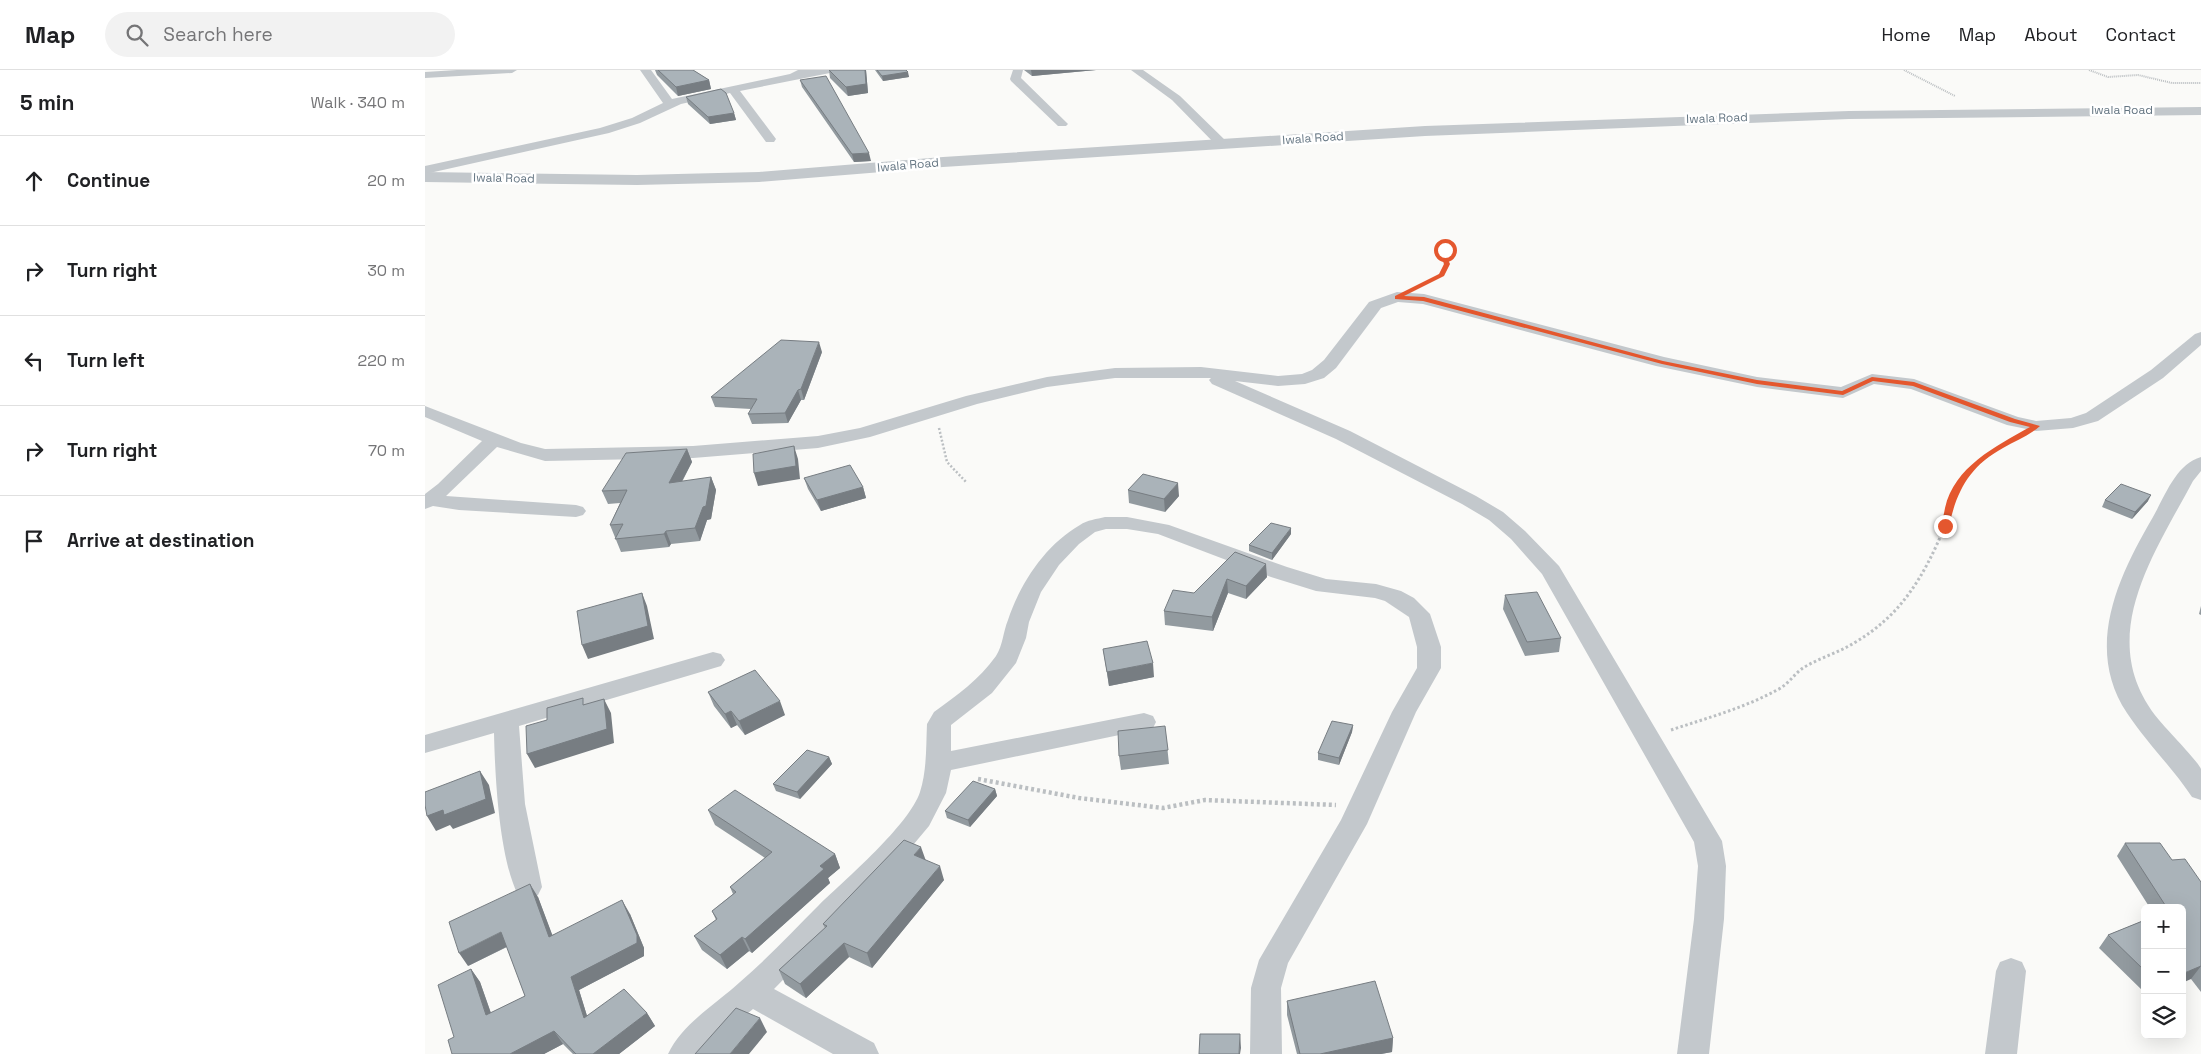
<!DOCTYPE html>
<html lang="en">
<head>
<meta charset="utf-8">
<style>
	:root { --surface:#fff; --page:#f2f2f2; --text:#202124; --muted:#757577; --line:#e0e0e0 }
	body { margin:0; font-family:"Space Grotesk",sans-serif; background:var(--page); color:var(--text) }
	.controls { position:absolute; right:15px; bottom:15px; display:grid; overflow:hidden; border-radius:8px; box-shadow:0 5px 20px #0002 }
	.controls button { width:45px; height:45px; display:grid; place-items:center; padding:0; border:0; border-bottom:1px solid var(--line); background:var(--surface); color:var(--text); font:25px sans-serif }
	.stop { position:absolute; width:15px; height:15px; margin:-11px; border:4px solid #e4572e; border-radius:50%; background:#fff }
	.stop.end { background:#e4572e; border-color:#fff; box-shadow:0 1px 5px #0008 }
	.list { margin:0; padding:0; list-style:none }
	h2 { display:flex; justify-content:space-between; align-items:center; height:65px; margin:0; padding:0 20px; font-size:21px }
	h2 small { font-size:16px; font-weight:400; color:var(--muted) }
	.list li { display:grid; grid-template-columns:32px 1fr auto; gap:15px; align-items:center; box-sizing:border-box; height:90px; padding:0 20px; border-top:1px solid var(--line) }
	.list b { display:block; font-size:19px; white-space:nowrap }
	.list em { font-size:16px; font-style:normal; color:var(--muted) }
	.icon { flex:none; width:28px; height:28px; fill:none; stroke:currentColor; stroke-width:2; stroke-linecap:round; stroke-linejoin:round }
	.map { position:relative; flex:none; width:1776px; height:984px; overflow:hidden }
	header { display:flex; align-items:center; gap:30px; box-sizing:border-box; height:70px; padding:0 25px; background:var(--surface); border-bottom:1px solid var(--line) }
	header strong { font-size:24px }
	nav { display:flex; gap:28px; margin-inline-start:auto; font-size:18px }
	.search { width:350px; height:45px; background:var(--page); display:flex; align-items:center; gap:12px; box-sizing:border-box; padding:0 18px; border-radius:28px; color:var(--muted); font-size:19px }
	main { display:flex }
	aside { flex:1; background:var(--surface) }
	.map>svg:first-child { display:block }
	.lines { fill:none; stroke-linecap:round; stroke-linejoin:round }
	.path-far3 { stroke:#bbbfc2; stroke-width:2; stroke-dasharray:1 1; stroke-linecap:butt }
	.path-far2 { stroke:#bbbfc2; stroke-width:2.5; stroke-dasharray:2 2; stroke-linecap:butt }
	.path-far1 { stroke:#bbbfc2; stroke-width:3; stroke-dasharray:2.5 2.5; stroke-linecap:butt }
	.path { stroke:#bbbfc2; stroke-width:4.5; stroke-dasharray:3 3; stroke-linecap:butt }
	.minor { fill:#c3c8cc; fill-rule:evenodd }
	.tertiary { fill:#c3c8cc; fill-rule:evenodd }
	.wall { fill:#929a9f }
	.shaded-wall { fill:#777d82 }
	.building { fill:#aab3b9; stroke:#777d82 }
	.route { fill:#e4572e }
	.labels { text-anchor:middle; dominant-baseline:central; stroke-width:5; stroke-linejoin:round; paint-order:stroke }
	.far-street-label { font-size:12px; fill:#657683; stroke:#fff }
</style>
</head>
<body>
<header>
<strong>Map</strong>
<div class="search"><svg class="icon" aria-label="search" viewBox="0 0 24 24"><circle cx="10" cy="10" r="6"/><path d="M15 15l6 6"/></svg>Search here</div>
<nav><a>Home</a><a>Map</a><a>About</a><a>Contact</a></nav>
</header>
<main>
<aside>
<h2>5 min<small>Walk · 340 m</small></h2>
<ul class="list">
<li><svg class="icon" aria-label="ahead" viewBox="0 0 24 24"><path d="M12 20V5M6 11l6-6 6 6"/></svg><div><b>Continue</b></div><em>20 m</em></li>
<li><svg class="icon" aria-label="right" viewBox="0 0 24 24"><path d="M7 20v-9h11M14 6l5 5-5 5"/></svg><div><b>Turn right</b></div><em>30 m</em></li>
<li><svg class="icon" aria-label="left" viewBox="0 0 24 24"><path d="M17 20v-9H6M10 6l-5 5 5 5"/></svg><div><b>Turn left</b></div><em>220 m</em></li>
<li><svg class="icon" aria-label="right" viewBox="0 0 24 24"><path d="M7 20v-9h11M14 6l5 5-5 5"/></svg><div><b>Turn right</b></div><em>70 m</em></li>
<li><svg class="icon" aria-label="arrive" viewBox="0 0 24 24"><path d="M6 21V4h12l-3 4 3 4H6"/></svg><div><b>Arrive at destination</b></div></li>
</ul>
</aside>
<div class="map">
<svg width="1776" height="984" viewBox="0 0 1776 984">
	<rect width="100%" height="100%" fill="#fafaf8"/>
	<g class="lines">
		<!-- path-far3 -->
		<path class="path-far3" d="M1479,0L1530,26
			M1664,0L1683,7L1713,5L1747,13H1776
			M1004,212L1019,202L1020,195L1018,185L1024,173"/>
		<!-- path-far2 -->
		<path class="path-far2" d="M514,358L522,392L542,413
			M1519,457C1522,448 1522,438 1526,430C1537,402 1563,385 1587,369"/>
		<!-- path-far1 -->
		<path class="path-far1" d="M1246,660C1282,648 1319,638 1352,620C1363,615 1369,604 1378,598C1394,588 1413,583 1429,573C1477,545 1499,506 1520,456"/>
		<!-- path -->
		<path class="path" d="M553,709L654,728L738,738L780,730L911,735"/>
		<!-- minor -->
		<path class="minor" d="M32,0H92L87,3L0,8V2Z
			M215,0H226L247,29L365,4L373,0H410L405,3L315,21L351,69L349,72H341L305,23L256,34L215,53L184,63L0,104V96L175,58L207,48L238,33Z
			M588,0H598L596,8L641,52L643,54L641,56H633L586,11L585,9Z
			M706,0H718L755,26L801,71L803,74L801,77H793L747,30Z
			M972,222L999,224L1239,287L1332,307L1416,317L1447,304L1489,309L1593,347L1611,351L1646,348L1661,343L1726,300L1770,264L1776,262V275L1738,308L1673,351L1648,358L1611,361L1582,355L1486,319L1449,314L1418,328L1332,317L1231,296L998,234L973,232L956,238L911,298L899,308L880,314L853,316L810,311L925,361L1051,426L1078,442L1100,461L1134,496L1297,771L1301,796L1299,849L1284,984H1252L1269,849L1273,796L1269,772L1117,504L1086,469L1064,450L1037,434L911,369L787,314L784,310L786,308H690L622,317L552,334L445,367L393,378L268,388L120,391L72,377L21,426L151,435L158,437L161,441L158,445L151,447L34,440L8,436L0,439V424L13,414L57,371L0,347V336L96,373L120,379L268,376L393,366L435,358L541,326L622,307L690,298L776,297L853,306L877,304L887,300L899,290L944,232Z
			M1776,387V401L1768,411C1728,486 1668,570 1734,650C1742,660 1772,690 1776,699C1776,707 1776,721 1776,730L1767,727C1747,697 1721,672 1702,643C1659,578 1693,507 1728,447C1740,426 1751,394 1776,387Z
			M680,447H702L744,455L862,497L901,509L951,514L976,521L989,528L1005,544L1016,577V598L991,642L942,754L863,893L856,918L857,984H825L826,918L834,890L916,750L967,642L992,598V577L984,547L960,531L950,528L891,521L846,507L733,464L702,459H681L670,462L654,474L634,495L616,522L604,552L601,568L591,593L567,623L526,655V681L719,643L728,646L731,652L728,658L526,700L521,723L504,756L473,793L349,919L449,973L454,984H408L328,939L305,958L280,984H243C257,954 291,934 315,912C343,888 368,861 394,835C421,809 484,755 495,722C502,700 501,676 502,654L509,642C532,625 554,610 571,586C578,575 578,562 583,550C595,514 620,475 655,455C662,450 672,449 680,447Z
			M288,582L296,584L300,590L296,596L94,656L100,734L117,817L113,825L103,829L93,825C74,787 70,706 69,663L0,683V665Z
			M1586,888L1597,892L1601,901L1592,984H1560L1571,901L1575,892Z"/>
		<!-- tertiary -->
		<path class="tertiary" d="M1776,37V45L1424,49L1000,66L518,97L334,112L212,115L0,112V102L212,105L334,102L518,87L1000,56L1424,41Z"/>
	</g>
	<!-- wall -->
	<path class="wall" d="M230,0H268L284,10L286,19L253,26L232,5Z
		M404,0H441L443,23L423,26L405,8Z
		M450,0H481L484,7L458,11Z
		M599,0H671L607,6Z
		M375,10L446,91L429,92L377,17Z
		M261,27L309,43L311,50L285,54L263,34Z
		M397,282L379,330H376L363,353L327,354L323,344L326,339L290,337L286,327Z
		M262,379L267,392L257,412L286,407L291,420L286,449L282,450L275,471L246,474L244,477L196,482L185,455L195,433L183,434L177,421Z
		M379,408L438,417L441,428L396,441L383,419Z
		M703,420L754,426L740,442L704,433Z
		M1680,430L1723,431L1707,449L1677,437Z
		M866,464L847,490L824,481V475Z
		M810,482L842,507L821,529L803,523L788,561L740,555L739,541L769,523Z
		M1080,525L1136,568L1134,582L1100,586L1078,539Z
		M1776,536V545L1774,544Z
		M678,579L729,607L684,616Z
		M283,622L360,645L320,665L312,655L306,658L289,636Z
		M928,655L927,662L914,695L893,690V683Z
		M740,656L744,694L696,700L694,686Z
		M404,687L407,694L375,729L351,721L348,714Z
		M570,719L572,726L545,757L522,748L520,741Z
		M283,740L410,784L415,798L403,808L405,813L327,883L324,881L302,899L277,880L269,866L291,850L287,841L308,824L305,817L340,788L290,755Z
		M1700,773L1747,790L1776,812V922L1766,909L1757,838H1725L1692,786Z
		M500,790L519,810L447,898L424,887L381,928L360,914L354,900L400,858L398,854Z
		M113,827L127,865L205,844L219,878V886L154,920L162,946L222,943L230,956L194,984H148L138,974L119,984H27L29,967L46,899L55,912L66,943L100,926L82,877L43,896Z
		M1720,850V923L1674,878L1683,865Z
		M862,931L968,968L967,982L956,984H872L862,945Z"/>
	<!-- shaded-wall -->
	<path class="shaded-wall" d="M440,0H441L443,23L423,26L421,17Z
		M606,0H671L607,6Z
		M483,2L484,7L458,11L457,6Z
		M284,10L286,19L253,26L251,17Z
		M309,43L311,50L285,54L283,47Z
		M444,83L446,91L429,92L427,84Z
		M394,272L397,282L379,330L376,319Z
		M373,320L376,330L363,353L360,343Z
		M369,376L373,389L375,409L333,416L329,403Z
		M262,379L267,392L249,426L244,413Z
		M286,407L291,420L286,449L282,450L275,471L270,458Z
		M753,413L754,426L740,442L739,429Z
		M438,417L441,428L396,441L392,430Z
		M1726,425L1723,431L1707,449L1710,442Z
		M866,458V464L847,490V483Z
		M241,461L246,474L244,477L239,464Z
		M841,494L842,507L821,529V516Z
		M802,509L803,523L788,561L787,547Z
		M217,523L222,536L229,569L163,589L157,575Z
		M728,593L729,607L684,616L682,602Z
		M179,629L186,643L189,673L110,698L102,684Z
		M355,631L360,645L320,665L314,651Z
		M306,641L312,655L306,658L300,644Z
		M928,655L927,662L914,695V688Z
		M404,687L407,694L375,729L372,722Z
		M55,701L64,715L70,743L28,759L25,755L11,761L2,746Z
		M570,719L572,726L545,757L543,750Z
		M496,777L501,791L489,785Z
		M410,784L415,798L403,808L405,813L327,883L320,869L395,796Z
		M515,796L519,810L447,898L442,883Z
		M105,814L113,827L133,880L124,867Z
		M197,830L205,844L219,878V886L154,920L167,962L159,948L146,907Z
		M76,862L85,875L43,896L34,883Z
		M317,867L324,881L302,899L295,885Z
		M419,873L424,887L381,928L375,914Z
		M1776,896L1766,909L1757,913V904Z
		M46,899L55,912L71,958L61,945Z
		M222,943L230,956L194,984H168Z
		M335,948L342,962L324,984H305Z
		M129,961L138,974L119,984H85Z
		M815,964L816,978L815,984H814Z
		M968,968L967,982L956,984H895Z"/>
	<!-- building -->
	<path class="building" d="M233,0H268L284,10L251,17Z
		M404,0H440L441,14L421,17Z
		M452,0H481L483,2L457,6Z
		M401,6L444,83L427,84L375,10Z
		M296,19L301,23L309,43L283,47L261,27Z
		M356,270L394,272L376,319L373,320L360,343L323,344L332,329L286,327Z
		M369,376L371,396L329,403L328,384Z
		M262,379L244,413L286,407L281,436L278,437L270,458L241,461L239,464L190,469L198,454L185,455L202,420L177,421L201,383Z
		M425,395L438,417L392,430L379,408Z
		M718,404L753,413L739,429L703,420Z
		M1696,414L1726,425L1710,442L1680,430Z
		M846,453L866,458L847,483L824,475Z
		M810,482L841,494L821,516L802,509L787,547L739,541L748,520L769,523Z
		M1112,522L1136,568L1102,572L1080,525Z
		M217,523L223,556L157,575L152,541Z
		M722,571L728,593L682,602L678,579Z
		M330,600L355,631L314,651L306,641L300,644L283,622Z
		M158,628V635L179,629L182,659L102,684L101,656L122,650V638Z
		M907,651L928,655L914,688L893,683Z
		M740,656L743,680L694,686L693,661Z
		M382,680L404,687L372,722L348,714Z
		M55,701L61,729L19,745L18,740L2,746L0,735V722Z
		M548,711L570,719L543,750L520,741Z
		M310,720L410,784L395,796L399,799L320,869L317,867L295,885L269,866L292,849L287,841L311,822L305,817L347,782L283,740Z
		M479,770L496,777L489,785L515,796L442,883L419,873L375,914L354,900L402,856L398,854Z
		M1700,773H1735L1747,790L1760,789L1776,812V896L1757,904V838H1742Z
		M105,814L124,867L197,830L212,865V873L146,907L159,948L199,919L222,943L168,984H151L129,961L85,984H27L23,970L29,967L13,915L46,899L61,945L100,926L76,862L34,883L24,852Z
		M1720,850V901L1683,865Z
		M950,911L968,968L895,984H875L862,931Z
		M311,938L335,948L305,984H270Z
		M775,964H815L814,984H774Z"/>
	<!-- route -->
	<path class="route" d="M1020,178L1023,180L1021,185L1025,194L1019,206L979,226L999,227L1238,291L1332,310L1417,321L1447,307L1489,312L1590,349L1615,356C1605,365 1590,371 1578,378C1545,396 1532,420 1524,456L1518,457C1516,452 1519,445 1520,438C1529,397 1571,376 1605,357L1585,352L1488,316L1448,311L1418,325L1332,314L1237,294L998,231L970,229V226L1014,204L1019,194L1016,185Z"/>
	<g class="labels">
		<!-- far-street labels -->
		<g class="far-street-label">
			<text x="1697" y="40">Iwala Road</text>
			<text transform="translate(1292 48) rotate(-2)">Iwala Road</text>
			<text transform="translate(888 68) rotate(-4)">Iwala Road</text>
			<text transform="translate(483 95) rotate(-5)">Iwala Road</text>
			<text transform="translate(79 108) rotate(1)">Iwala Road</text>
		</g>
	</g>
</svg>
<div class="controls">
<button>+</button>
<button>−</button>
<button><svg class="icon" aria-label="layers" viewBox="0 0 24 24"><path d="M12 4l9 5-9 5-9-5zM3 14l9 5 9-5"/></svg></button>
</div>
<div class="stop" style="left:1020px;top:180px"></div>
<div class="stop end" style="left:1520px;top:456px"></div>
</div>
</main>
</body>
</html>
